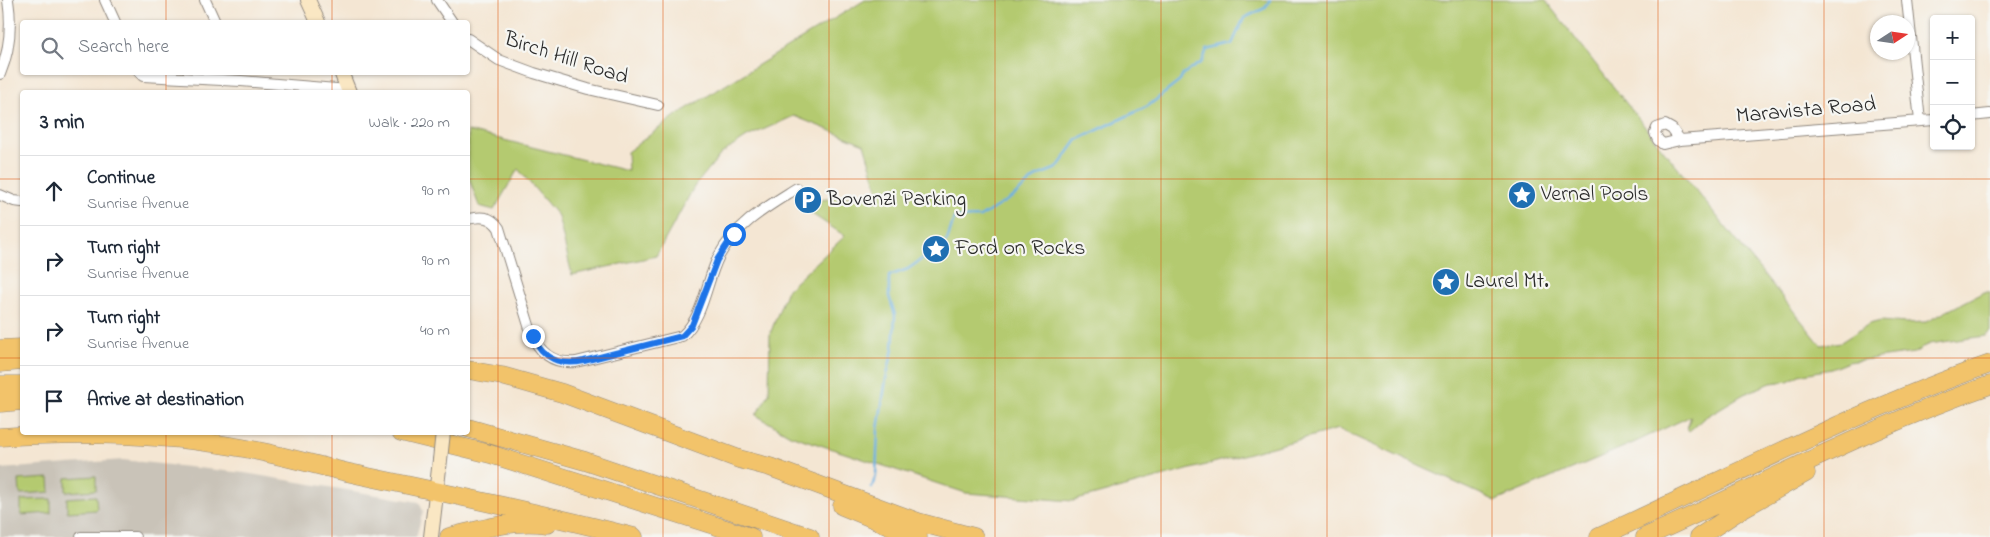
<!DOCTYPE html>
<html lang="en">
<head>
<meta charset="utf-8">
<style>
	:root { --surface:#fff; --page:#f2f2f3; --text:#1f2937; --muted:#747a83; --line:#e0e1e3 }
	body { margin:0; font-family:"Indie Flower",sans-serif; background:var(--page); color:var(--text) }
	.controls { position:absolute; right:15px; top:15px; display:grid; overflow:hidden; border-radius:5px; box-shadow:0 1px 4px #0004 }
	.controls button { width:45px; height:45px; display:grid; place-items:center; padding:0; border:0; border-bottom:1px solid var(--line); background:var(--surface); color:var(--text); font:25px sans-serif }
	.compass { position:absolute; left:1870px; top:15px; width:45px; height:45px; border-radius:50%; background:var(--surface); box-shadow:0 1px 4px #0004; rotate:78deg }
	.stop { position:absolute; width:15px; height:15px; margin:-11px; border:4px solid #1a73e8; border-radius:50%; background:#fff }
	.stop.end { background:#1a73e8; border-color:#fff; box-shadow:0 1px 5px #0008 }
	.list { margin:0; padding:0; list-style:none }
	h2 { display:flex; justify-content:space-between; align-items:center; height:65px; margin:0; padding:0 20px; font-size:21px }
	h2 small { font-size:16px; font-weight:400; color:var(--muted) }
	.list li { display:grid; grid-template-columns:32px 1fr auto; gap:15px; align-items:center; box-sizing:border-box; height:70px; padding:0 20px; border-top:1px solid var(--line) }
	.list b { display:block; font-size:19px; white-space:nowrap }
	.list p { margin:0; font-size:16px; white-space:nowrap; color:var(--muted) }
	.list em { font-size:16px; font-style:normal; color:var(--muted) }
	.icon { flex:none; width:28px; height:28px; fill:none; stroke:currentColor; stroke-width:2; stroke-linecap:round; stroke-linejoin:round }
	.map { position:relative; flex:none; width:1990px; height:537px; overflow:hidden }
	.search { position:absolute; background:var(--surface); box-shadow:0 1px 4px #0004; left:20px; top:20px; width:450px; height:55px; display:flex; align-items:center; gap:12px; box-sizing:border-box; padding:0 18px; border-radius:5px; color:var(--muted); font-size:19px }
	.panel { position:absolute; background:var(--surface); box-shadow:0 1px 4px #0004; left:20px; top:90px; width:450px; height:345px; border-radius:5px }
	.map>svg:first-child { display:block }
	.industrial { fill:#c9c3b8 }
	.green { fill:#b4ca6f; stroke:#707a4d }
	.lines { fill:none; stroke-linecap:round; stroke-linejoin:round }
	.stream { stroke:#6db1e2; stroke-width:2.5 }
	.street-casing { stroke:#90887f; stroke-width:12 }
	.secondary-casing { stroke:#90887f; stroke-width:16 }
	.highway-casing { stroke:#90887f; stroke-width:19 }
	.street { stroke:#fff; stroke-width:10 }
	.secondary { stroke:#fae7c3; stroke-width:14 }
	.highway { stroke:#f2c36a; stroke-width:18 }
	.secondary-bridge-casing { stroke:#90887f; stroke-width:16; stroke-linecap:butt }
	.secondary-bridge { stroke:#fae7c3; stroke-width:14 }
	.route { stroke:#1a73e8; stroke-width:6 }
	.grid { fill:none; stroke:#df570e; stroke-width:1; stroke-opacity:0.55 }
	.labels { text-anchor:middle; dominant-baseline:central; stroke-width:4.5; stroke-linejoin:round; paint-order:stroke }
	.street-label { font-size:22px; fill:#2b2b2b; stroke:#f6f6f2 }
	.poi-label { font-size:22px; fill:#2b2b2b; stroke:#f6f6f2; text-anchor:start }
</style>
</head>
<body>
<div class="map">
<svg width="1990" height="537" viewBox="0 0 1990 537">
	<rect width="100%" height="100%" fill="#f6f6f2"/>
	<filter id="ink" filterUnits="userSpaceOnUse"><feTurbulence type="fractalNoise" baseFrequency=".02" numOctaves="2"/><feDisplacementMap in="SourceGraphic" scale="10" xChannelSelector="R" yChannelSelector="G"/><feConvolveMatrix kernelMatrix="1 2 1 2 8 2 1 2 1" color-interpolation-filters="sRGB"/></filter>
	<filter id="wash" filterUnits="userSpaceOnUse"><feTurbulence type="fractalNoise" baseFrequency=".0096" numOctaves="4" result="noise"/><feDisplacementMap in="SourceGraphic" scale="20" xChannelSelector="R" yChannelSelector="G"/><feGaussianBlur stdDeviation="1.12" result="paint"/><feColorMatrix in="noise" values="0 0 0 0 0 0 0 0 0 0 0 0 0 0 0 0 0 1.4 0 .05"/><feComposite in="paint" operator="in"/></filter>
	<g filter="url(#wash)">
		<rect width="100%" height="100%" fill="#f4e6d3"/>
		<!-- industrial -->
		<path class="industrial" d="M123,460L244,473L419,502L423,511L416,537H0V469Z"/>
		<!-- green -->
		<path class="green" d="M865,0H1545L1660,146L1821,345L1841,342L1869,324L1881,321L1906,323L1926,322L1984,292H1990V332L1985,336L1929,344L1914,353L1848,362L1831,369L1799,375L1788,381L1771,383L1744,394L1704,418L1689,431L1687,428L1691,416L1631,444L1496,501L1338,429L1073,501L966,493L790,435L756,415L769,394L770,334L787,290L845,236L806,210L818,200L879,194L864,144L794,116L747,137L721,154L694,187L656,256L572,275L558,216L518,169L494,210L479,206L468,176V131L628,171L627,152L678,114Z
			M96,476V490L66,492V478Z
			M49,478L50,492L20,494L19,480Z
			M96,496L97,510L67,512V498Z
			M51,499V513L21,515V500Z"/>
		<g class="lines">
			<!-- stream -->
			<path class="stream" d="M872,487L876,475L878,429L886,379L893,349L895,315L889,296V276L908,269L947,241L954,218L980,217L1014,196L1037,176L1057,168L1077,140L1148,106L1180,81L1183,74L1202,62L1207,50L1232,44L1244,18L1265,8L1270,0"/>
		</g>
	</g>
	<g filter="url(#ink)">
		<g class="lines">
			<defs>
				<path id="street" d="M105,0L115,22
					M205,0L215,22
					M437,0L452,22
					M1907,0L1920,121
					M468,39L499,60L534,73L588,89L658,105
					M139,72L143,76L241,81L348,90
					M0,74C10,50 12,26 8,0
					M1971,116L1990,114
					M1680,140L1663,144L1658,140L1655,133L1657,128L1665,125L1672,129L1680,140L1934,120
					M0,195L14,201L22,202
					M468,219C481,216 491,216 499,228L531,332C539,353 553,364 576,362L682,336C704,317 706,281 719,256C736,224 767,207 797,188
					M81,537H135"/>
				<path id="secondary" d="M308,0L318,22
					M341,72L349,92
					M431,537L440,460"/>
				<path id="highway" d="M0,349L22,348
					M0,363L22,361
					M468,370L502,376L562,393L739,459L770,467L918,522L974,537
					M0,385H22
					M0,403L22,401
					M468,428L585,461L810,537
					M401,432L490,454L751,537
					M0,437C77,432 155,433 231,446C276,453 320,467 364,476C455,495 545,514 634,537
					M842,506L918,537
					M449,537C481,529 514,519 547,524
					M1599,537C1729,478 1855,411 1990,364
					M1645,537C1761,486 1869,427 1990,385
					M1699,537L1740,510L1806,473"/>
			</defs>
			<!-- street casing -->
			<use href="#street" class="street-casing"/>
			<!-- secondary casing -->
			<use href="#secondary" class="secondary-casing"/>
			<!-- highway casing -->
			<use href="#highway" class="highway-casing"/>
			<!-- street -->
			<use href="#street" class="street"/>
			<!-- secondary -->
			<use href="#secondary" class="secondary"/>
			<!-- highway -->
			<use href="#highway" class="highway"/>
			<defs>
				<path id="secondary-bridge" d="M440,460L443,432"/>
			</defs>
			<!-- secondary-bridge casing -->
			<use href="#secondary-bridge" class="secondary-bridge-casing"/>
			<!-- secondary-bridge -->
			<use href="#secondary-bridge" class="secondary-bridge"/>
		</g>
	</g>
	<g class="lines" filter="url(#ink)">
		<!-- route -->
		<path class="route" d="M533,336C542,359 561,366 584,361L682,336L692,325L717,260L734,234"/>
	</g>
	<!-- grid -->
	<path class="grid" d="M166,0V22M332,0V22M498,0V537M663,0V537M829,0V537M995,0V537M1161,0V537M1327,0V537M1492,0V537M1658,0V537M1824,0V537M166,72V92M332,72V92M0,179H22M468,179H1990M0,358H22M468,358H1990M166,432V537M332,432V537"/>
	<!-- icons -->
	<defs>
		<symbol id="sight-disc" viewBox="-11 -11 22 22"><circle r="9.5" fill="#1f6fb2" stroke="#f6f6f2"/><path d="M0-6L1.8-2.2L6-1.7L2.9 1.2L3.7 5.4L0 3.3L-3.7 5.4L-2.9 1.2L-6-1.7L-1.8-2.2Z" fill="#fff"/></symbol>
		<symbol id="parking-disc" viewBox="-11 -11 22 22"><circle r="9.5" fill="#1f6fb2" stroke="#f6f6f2"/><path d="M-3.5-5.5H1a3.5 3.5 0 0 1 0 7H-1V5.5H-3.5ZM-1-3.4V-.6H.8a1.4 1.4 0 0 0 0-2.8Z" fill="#fff"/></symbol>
	</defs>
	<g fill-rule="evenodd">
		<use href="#sight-disc" x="1506" y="179" width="32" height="32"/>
		<use href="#parking-disc" x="792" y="184" width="32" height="32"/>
		<use href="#sight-disc" x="920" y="233" width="32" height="32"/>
		<use href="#sight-disc" x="1430" y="266" width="32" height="32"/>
	</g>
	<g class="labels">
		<!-- street labels -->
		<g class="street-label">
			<text transform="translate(566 59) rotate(18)">Birch Hill Road</text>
			<text transform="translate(1806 111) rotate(-5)">Maravista Road</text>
		</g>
		<!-- poi labels -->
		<g class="poi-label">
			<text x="1541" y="195">Vernal Pools</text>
			<text x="827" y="200">Bovenzi Parking</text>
			<text x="955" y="249">Ford on Rocks</text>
			<text x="1465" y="282">Laurel Mt.</text>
		</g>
	</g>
</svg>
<div class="controls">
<button>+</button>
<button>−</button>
<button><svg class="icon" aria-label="locate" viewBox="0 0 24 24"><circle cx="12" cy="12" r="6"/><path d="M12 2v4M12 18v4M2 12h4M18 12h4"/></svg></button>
</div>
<svg class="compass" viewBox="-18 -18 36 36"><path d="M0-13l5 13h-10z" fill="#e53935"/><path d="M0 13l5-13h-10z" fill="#747a83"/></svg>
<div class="stop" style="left:734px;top:234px"></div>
<div class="stop end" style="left:533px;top:336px"></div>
<div class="search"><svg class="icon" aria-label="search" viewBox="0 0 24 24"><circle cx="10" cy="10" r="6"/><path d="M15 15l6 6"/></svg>Search here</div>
<section class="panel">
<h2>3 min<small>Walk · 220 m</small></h2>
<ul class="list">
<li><svg class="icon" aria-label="ahead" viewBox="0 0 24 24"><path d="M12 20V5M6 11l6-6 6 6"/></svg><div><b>Continue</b><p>Sunrise Avenue</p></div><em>90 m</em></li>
<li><svg class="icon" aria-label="right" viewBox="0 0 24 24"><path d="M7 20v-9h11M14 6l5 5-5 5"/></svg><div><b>Turn right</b><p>Sunrise Avenue</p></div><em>90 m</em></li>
<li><svg class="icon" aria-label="right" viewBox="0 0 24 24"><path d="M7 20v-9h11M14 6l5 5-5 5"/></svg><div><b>Turn right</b><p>Sunrise Avenue</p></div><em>40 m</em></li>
<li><svg class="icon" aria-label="arrive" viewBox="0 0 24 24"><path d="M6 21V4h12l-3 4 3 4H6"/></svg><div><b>Arrive at destination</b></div></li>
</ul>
</section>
</div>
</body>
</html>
